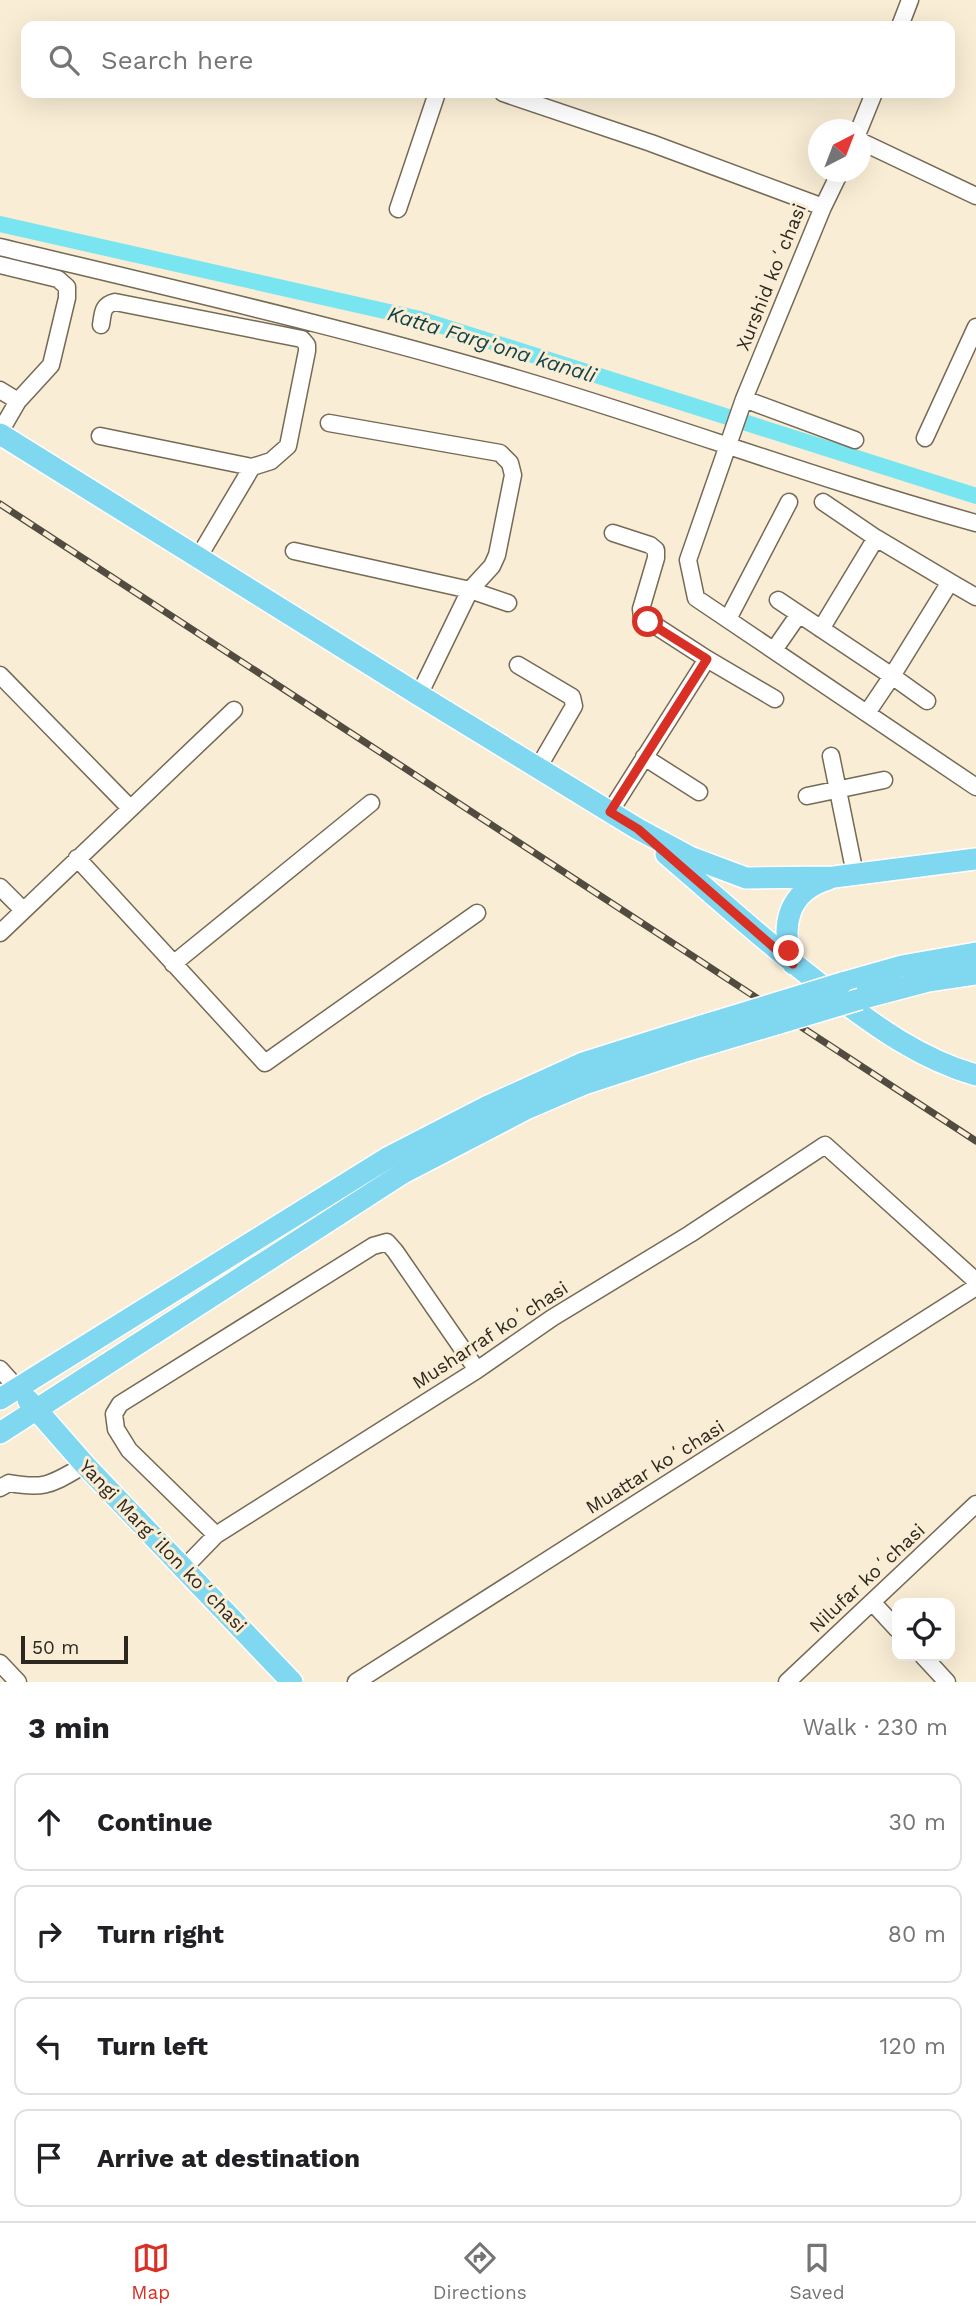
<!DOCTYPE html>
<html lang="en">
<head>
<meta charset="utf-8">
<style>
	:root { --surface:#fff; --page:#f2f2f2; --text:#202124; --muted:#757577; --line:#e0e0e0; --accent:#d93025 }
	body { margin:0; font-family:"Work Sans",sans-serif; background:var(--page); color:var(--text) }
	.controls { position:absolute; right:21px; bottom:21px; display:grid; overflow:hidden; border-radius:14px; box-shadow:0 7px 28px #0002 }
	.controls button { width:63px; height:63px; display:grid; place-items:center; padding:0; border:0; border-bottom:2px solid var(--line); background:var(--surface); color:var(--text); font:35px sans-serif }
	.compass { position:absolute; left:808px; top:119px; width:63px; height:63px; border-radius:50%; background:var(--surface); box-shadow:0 7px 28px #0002; rotate:42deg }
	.scale { position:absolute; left:21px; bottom:18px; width:107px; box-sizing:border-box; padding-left:7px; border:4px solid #2d281f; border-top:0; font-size:19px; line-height:24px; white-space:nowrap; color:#2d281f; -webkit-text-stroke:5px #f9edd5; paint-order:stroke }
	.stop { position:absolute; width:21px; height:21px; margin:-16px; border:5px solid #d93025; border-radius:50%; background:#fff }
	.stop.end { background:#d93025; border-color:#fff; box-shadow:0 2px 7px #0008 }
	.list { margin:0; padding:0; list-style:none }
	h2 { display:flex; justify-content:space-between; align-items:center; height:91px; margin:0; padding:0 28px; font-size:30px }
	h2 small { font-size:23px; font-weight:400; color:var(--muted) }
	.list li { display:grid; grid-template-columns:46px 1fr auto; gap:21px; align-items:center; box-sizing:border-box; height:98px; margin:0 14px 14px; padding:0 14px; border:2px solid var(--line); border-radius:14px }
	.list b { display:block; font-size:26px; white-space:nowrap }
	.list em { font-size:23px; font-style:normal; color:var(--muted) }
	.icon { flex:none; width:38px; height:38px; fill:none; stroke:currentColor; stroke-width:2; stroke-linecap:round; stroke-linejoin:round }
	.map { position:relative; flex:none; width:976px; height:1682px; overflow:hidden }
	.search { position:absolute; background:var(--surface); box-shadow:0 7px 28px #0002; left:21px; right:21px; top:21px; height:77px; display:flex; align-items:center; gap:18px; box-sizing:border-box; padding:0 24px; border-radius:14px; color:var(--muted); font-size:26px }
	.sheet { height:539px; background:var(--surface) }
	nav { display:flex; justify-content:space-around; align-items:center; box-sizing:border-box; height:98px; border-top:2px solid var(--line); background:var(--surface); font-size:19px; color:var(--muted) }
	nav a { display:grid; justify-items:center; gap:4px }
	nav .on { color:var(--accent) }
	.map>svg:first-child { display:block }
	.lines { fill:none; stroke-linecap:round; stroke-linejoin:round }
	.canal { stroke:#78e5f0; stroke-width:16 }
	.minor-casing { stroke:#756a55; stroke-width:19 }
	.major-casing { stroke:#fff; stroke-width:24 }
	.minor { stroke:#fff; stroke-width:16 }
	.major { stroke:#80d7f0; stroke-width:21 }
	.rail-casing { stroke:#514b40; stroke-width:7 }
	.rail { stroke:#f9edd5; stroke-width:4.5; stroke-dasharray:13; stroke-linecap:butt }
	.major-bridge-casing { stroke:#fff; stroke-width:24; stroke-linecap:butt }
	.major-bridge { stroke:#80d7f0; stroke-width:21 }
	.route { stroke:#d93025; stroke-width:9 }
	.labels { text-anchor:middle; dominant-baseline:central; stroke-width:6; stroke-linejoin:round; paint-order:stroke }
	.street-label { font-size:19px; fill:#2d281f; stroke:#f9edd5 }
	.water-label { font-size:21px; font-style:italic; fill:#114449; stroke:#f9edd5 }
</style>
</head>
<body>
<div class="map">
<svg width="976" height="1682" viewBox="0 0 976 1682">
	<rect width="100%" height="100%" fill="#f9edd5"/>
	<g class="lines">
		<!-- canal -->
		<path class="canal" d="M0,224L420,319L976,496"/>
		<defs>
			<path id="minor" d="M900,26L910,0
				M503,93L651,143L823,207
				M859,130L874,93
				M860,141L976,196
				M840,172L823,207L744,399L688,560L696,598L976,787
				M398,209L437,93
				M0,247C175,289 350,329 522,380C674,425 823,481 976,523
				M0,265L58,279L67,287V298L51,365L18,401L0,432
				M101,325C103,313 102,305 115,302L302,339L307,345V351L288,446L271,461L252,467
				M0,390L18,401
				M744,399L855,440
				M329,423L500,453L510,463L513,475L497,555L492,566L470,590L508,603
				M100,436L252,467L198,558
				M925,438L976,327
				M823,502L876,538L950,582
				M613,533L650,545L656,550V558L641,609L642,617L707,659
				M294,551L470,590L419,695
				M778,600L892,676L950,582L976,597
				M728,619L789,502
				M821,629L876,538
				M774,650L799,614
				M518,665L572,697L574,706L538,768
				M0,675L130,808
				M867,713L892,676L927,701
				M831,756L855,874
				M644,757L699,792
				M807,796L884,780
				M610,812L707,659L775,699
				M77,858L265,1063L477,913
				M0,887L23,910
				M0,933L234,710
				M173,964L371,803
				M0,1369L17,1388
				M0,1488L9,1483C48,1490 52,1483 85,1465
				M216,1535L129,1450L116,1429L114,1414L120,1404L373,1246L387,1242L395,1251L477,1370
				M184,1568L216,1535L477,1370L552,1318L690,1234L825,1145L976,1281
				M873,1603L897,1629
				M923,1656L947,1682
				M0,1663L18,1682
				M356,1682L976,1287
				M787,1682L976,1504"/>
			<path id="major" d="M0,434L419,695L638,829L690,857L746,878L834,877L976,859
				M666,854C720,900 772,948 829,991C875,1026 920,1059 976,1075
				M793,964C780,927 787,891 829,879
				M842,983L902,966L976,953
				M860,999L928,981L976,974
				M0,1399L389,1157L486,1107L583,1063L672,1035
				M28,1400L85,1465L292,1682
				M0,1433L403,1173L528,1108L584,1084L682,1052"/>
		</defs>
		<!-- minor casing -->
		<use href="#minor" class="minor-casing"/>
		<!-- major casing -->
		<use href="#major" class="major-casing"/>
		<!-- minor -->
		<use href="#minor" class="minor"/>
		<!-- major -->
		<use href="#major" class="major"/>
		<defs>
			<path id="rail" d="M0,504L976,1141"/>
		</defs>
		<!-- rail casing -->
		<use href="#rail" class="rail-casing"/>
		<!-- rail -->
		<use href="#rail" class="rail"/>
		<defs>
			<path id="major-bridge" d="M672,1035L842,983
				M682,1052L860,999"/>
		</defs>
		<!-- major-bridge casing -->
		<use href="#major-bridge" class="major-bridge-casing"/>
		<!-- major-bridge -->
		<use href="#major-bridge" class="major-bridge"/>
	</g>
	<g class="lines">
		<!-- route -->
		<path class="route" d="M648,622L707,659L610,812L638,829L793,964L789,951"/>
	</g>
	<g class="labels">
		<!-- street labels -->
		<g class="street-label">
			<text transform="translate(771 277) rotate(-68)">Xurshid koʻchasi</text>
			<text transform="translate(490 1335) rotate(-33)">Musharraf koʻchasi</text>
			<text transform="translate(655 1467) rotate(-32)">Muattar koʻchasi</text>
			<text transform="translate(163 1546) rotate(46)">Yangi Margʻilon koʻchasi</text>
			<text transform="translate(867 1578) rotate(-43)">Nilufar koʻchasi</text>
		</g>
		<!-- water labels -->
		<g class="water-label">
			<text transform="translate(492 344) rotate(17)">Katta Farg'ona kanali</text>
		</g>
	</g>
</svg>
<div class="controls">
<button><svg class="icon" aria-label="locate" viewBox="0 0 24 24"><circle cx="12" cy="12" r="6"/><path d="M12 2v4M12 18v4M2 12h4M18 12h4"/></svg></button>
</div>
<svg class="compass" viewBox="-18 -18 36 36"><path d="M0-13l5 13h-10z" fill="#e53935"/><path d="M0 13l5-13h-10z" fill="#757577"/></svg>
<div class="scale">50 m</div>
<div class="stop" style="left:648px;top:622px"></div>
<div class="stop end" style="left:789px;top:951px"></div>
<div class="search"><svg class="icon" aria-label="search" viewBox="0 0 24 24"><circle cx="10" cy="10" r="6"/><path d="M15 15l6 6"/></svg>Search here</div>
</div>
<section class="sheet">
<h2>3 min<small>Walk · 230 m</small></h2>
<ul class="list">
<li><svg class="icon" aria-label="ahead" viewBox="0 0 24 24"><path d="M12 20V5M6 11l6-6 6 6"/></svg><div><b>Continue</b></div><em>30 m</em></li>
<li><svg class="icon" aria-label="right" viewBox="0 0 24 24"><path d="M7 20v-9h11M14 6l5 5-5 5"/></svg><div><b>Turn right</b></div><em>80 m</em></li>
<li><svg class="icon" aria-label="left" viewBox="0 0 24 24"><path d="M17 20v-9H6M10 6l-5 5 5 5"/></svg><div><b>Turn left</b></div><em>120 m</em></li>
<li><svg class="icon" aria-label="arrive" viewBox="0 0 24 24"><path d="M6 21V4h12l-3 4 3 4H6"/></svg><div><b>Arrive at destination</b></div></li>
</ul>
</section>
<nav>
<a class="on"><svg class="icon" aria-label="map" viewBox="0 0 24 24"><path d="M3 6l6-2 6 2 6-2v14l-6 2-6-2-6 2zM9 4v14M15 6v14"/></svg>Map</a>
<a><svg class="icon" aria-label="directions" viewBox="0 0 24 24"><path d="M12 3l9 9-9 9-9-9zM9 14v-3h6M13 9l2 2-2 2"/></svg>Directions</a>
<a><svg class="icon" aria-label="saved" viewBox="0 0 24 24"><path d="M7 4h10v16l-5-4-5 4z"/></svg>Saved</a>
</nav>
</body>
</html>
